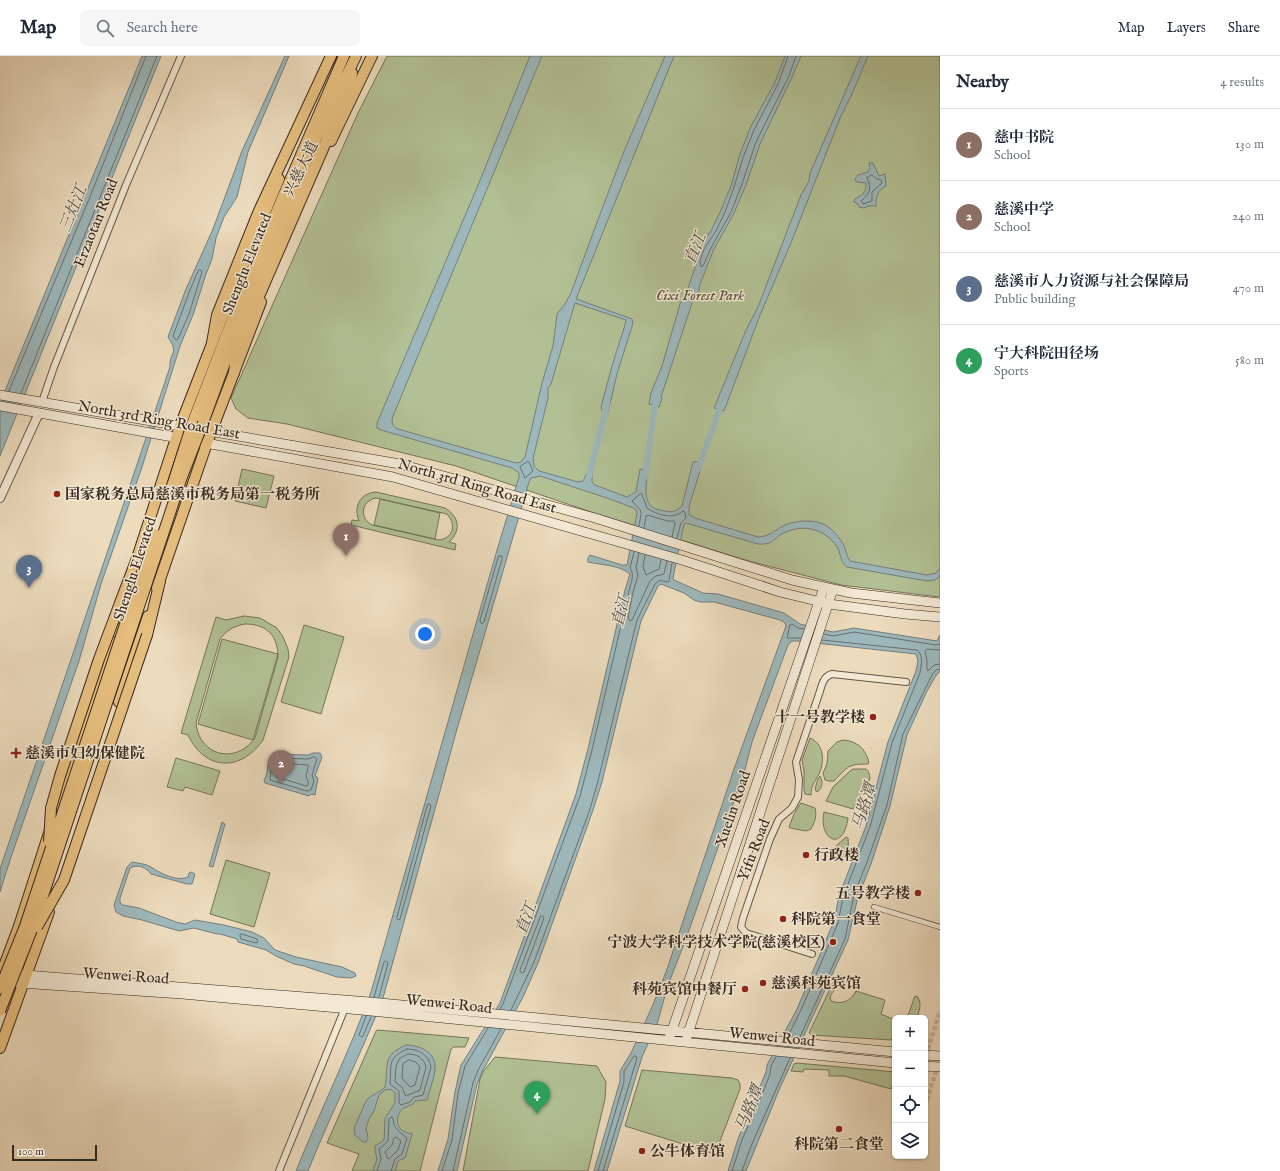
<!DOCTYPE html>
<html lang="en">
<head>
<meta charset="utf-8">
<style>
	:root { --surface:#fff; --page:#f6f6f7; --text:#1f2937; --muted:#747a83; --line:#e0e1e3; --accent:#8f2418 }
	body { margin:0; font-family:"IM FELL English","Noto Serif SC",serif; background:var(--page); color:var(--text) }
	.controls { position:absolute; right:12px; bottom:12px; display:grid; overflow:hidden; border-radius:6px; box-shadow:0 1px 3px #0004 }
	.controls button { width:36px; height:36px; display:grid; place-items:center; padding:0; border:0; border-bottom:1px solid var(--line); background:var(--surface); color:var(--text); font:20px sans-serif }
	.scale { position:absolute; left:12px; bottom:10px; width:85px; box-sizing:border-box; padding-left:4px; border:2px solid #38291e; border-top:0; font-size:11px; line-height:14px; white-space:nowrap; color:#38291e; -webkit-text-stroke:3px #f3e8d4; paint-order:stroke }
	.you { position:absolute; left:425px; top:578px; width:14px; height:14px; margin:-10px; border:3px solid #fff; border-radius:50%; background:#1a73e8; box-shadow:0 0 0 6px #1a73e833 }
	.badge { display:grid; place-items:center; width:26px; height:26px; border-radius:50%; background:var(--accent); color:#fff; font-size:13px; font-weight:700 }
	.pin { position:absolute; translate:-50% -33px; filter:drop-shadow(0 1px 2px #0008) }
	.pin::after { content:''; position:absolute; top:21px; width:14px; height:12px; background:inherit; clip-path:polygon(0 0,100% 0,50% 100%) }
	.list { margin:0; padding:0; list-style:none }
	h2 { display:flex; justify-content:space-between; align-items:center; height:52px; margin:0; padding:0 16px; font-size:17px }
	h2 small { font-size:13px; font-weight:400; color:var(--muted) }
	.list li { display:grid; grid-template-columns:26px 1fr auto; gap:12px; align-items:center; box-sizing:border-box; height:72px; padding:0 16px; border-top:1px solid var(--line) }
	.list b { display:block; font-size:15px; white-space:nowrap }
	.list p { margin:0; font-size:13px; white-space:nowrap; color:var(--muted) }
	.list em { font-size:13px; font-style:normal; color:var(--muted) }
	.icon { flex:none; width:22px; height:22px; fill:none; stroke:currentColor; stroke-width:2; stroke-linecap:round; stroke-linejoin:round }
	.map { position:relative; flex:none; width:940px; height:1115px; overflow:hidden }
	header { display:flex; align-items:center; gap:24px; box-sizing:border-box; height:56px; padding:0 20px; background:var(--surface); border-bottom:1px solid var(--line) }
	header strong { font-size:19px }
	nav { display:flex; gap:22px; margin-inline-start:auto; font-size:14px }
	.search { width:280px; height:36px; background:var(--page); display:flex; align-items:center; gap:10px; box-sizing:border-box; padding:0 14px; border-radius:6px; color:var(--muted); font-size:15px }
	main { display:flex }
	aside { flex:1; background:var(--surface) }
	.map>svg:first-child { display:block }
	.green { fill:#b2c195; stroke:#75755a; fill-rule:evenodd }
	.water { fill:#9db8bc; stroke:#757f7d }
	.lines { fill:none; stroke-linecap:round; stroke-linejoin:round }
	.shore { stroke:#6a706d; stroke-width:1 }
	.canal { stroke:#9db8bc; stroke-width:6 }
	.pedestrian-tunnel { stroke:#c8b79d; stroke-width:4.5; stroke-dasharray:4.5 2; stroke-linecap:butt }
	.pedestrian-casing { stroke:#655646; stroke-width:6 }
	.minor-casing { stroke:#655646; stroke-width:8 }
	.tertiary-casing { stroke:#655646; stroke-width:10 }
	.secondary-casing { stroke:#38291e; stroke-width:10 }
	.primary-casing { stroke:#38291e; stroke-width:12 }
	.trunk-casing { stroke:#38291e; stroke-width:12 }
	.pedestrian { stroke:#f3e8d4; stroke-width:4.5 }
	.minor { stroke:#f3e8d4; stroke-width:6 }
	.tertiary { stroke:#f3e8d4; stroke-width:8 }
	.secondary { stroke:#f3e8d4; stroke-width:9 }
	.primary { stroke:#e6be7e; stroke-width:10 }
	.trunk { stroke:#e6be7e; stroke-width:10 }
	.trunk-bridge-casing { stroke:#38291e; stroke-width:12; stroke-linecap:butt }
	.trunk-bridge { stroke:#e6be7e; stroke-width:10 }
	.poi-dot { fill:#8f2418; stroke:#f3e8d4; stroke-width:1.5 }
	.labels { text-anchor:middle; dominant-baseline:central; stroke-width:3; stroke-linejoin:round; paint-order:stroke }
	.street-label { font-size:15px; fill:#38291e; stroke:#f3e8d4 }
	.park-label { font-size:15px; font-style:italic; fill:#564f3c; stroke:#f3e8d4 }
	.poi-label { font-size:15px; font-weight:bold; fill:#38291e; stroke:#f3e8d4; text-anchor:start }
	.water-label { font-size:16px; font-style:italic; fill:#514d46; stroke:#f3e8d4 }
</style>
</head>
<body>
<header>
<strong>Map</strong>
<div class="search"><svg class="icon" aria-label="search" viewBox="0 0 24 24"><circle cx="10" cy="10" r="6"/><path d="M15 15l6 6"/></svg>Search here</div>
<nav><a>Map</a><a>Layers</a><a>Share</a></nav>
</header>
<main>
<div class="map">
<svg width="940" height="1115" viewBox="0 0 940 1115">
	<rect width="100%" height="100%" fill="#ecdbbd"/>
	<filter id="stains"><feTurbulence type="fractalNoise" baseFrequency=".005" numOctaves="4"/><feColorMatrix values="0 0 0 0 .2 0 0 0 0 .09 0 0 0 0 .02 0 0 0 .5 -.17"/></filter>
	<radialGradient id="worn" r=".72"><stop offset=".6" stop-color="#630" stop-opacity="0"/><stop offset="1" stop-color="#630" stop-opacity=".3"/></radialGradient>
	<!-- green -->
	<path class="green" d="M387,0H940V541L841,529L749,505L594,457L456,410L287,368L248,362L236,353L231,342L358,57Z
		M242,413L274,420L266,452L235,445Z
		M376,436L445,452C460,461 461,475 449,486L456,488L455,494L351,469L352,464L359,465C353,451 360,437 376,436ZM376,442L447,458C457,469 453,483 438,484L372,469C359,462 361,445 376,442Z
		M380,443L440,457L435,483L374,469Z
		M244,560L260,562L277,572L283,581L288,593L289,601L263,684C241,716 205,715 188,679L181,677L216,561L226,564ZM245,568C267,568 278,580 278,601L255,682C236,709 199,700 196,667L220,583C227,574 234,570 245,568Z
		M304,569L344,581L321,658L281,646Z
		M222,583L278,598L253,684L198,668Z
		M810,682C824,688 825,705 819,718C815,726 811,729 811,739L805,738L804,734V715L802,704Z
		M843,684C857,685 865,692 869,706L868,708C847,708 848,711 834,725H829L825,724L823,717L827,708L828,695L837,686Z
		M176,702L220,715L212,739L185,731L183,735L167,731Z
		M853,713H866C878,724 858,743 853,753L826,745L833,731L850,715Z
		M820,720C823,725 823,732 817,736L815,734C816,729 817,723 820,720Z
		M801,747L815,752C817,759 815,766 811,773L806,775L790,772L789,771L794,758Z
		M824,756L848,762C843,798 818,783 824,756Z
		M846,781L848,782C849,791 847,800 842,807L839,797L836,790Z
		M226,804L270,817L254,871L210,858Z
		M837,918L841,919C839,923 838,929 835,933C832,938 829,939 831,945C842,949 851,945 856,935L885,944L881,958L895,964V977L891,984L811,979L809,977Z
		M915,940L918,941C922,949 919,955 917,962H907Z
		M378,974L469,982L465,991H454L451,993L420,1115H352L359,1098L327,1087L376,975Z
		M495,1001L597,1010L606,1026L605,1043L588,1115H463L480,1023L483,1016Z
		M797,1007L895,1016V1024L891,1033L844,1020H829V1014L804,1013L803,1016L791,1015L794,1008Z
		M642,1014L732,1022L738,1024L740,1028V1033L715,1098L625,1070Z"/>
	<!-- water -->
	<path class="water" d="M142,0H161L0,400V347Z
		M285,0H289L248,96L237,141L224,161L216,182L212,203L206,218L193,259L180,290L142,411L101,528L79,605L10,804L0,836V813L170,311C169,295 180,299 168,281L186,233L213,173L242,95Z
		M530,0H542L393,360C391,367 392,370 398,373L516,407L521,406L525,401L542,327L553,290L557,258L565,248L571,237L596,169L624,95L665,0H674L576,243L632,263L633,267L617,318L608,356L602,355L601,351L612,310L625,269L626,264L575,247L551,328L548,332V342L533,402L534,410L539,415L578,426L583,425L587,417L592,418V426L595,429L627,441L636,436L640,413L648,415C647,425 643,441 650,449C653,453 660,454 665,455C673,457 676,455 682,450L693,406L703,405L689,451V459L695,462L758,481C769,481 776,473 785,469C797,464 816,463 827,470C833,474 838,480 842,486C846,492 846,500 850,505L927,519L936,517L940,512V520L935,524L927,525L847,511C841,507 841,501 839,495C837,489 832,484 827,480C815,471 800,470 786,476C773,481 776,489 758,488L686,467L684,468L673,522L674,524L703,537L718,538L784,557L800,568L833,576L854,572L937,585L940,579V615L935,621L926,637L907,679L890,750L871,808L858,841L848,884L779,1034L746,1115H728L738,1083L766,1016L767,1009L797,953L834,865L839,840L866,770L888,686L916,615L918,605L916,598L797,585H792L788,589L752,686L744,717L686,883L668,929L658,965L642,1001L607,1115H594L620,1025V1015L631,997L652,951L666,916L734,713L786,570L785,567L780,564L714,546H700L694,544L684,537L661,528L658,530L641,565L602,726L593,754L538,907L523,941L482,1016L477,1028L457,1115H438L448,1083L455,1036L461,1009L500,947L576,738L588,693L625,534L630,518C620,509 600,509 588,506V502L590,499L622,509H627L637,457L636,453L610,443L540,420L531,422L529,426L457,673L383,942C360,1001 331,1057 308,1115H296C320,1055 349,997 371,936L495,501L519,421V417L512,412L381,374L377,372V367L481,122Z
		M785,0H801L792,21L760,88L746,129L734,157L714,193L700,228L698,239L695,238L661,341L662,343L659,351L649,348L651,337L662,310L680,248L687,235L696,209L700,192L712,173L721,154L731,130L740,98L750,72L775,26Z
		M861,0H868L852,38L840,62L791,187L760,259L724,355L714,352L746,274L758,251L801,139L809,125L810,117Z
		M869,107H873L879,120L885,118L886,130C877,135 876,140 876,150H868L864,152L859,151L857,147L854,146V144C861,139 867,138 866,127L857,126L855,123L858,119L868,116L870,112Z
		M313,697H320L322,701L315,720L318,722L315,739L311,738L309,740L265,727L264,724C270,715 265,704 274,698L308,699Z
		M222,766L225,768L213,811L209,810Z
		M132,806C138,807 146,808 151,811C160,817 176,826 188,821L189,817L191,816L195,818L192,828H187L151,818C146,811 138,808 130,812L120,842V847L123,849L139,852L176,866L185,868L195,864L224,869L252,876L264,882L275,894L296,901L342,911L355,917L356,920L351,922L337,921L304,910L294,908L276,900L266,894L238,886L237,883L220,878H217L194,872L179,875L142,864L123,860L116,856L114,849L127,811Z
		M406,989C418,989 434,995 435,1009C436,1018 429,1035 427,1044L415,1045L413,1048C410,1050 407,1050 404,1052C396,1057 395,1070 403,1075C406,1077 409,1077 412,1078L405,1102L398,1105L395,1115H373L377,1103L375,1095V1090L384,1084L385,1062L395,1047V1037L390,1033L385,1034L379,1039L374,1055L369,1063L366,1072L368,1082L366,1086H363L355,1079L354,1072L366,1045C371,1038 380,1037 385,1031C389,1009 381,1000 406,989Z"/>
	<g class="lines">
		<!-- shore -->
		<path class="shore" d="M788,0L778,28L754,74L744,99L734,131L725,156L716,175L704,193L700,205L701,211L703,210L711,192L731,156L742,128L756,86L789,20L796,0
			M872,119L877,123L881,124L882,127L872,136V145L863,148L861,145C870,138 872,132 867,122Z
			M199,214H201L202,216L189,258L178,283L176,284L173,280L190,234Z
			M9,335L92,136L146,0
			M21,337L157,0
			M527,406H529L533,415L525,422L520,411Z
			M639,470C642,452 643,457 632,445L641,437L642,439L647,452C658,459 672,464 683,455L685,456L686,462L681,467L677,482
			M644,472L646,460L647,459L668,465H674L675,467L672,481
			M639,497L636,511L638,520L633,536L628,562L630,565L632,564L650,525L656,520L664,518L667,505
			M645,499L643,511L646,519L659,513L661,504
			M499,500H502V503L484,566L482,568L480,565Z
			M824,578L833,580L854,576L936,589L940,588
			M801,582H787L790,569L792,568L798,572L804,573
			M940,594L927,593L925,595L927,604V614H929L934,609L940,608
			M314,701L317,703L312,719L314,725L311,734L307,735L270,724C271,717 271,707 275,702L308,703Z
			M279,707L308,709C309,713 306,716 306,720C307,724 309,725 308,729L306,730L277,721L278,709Z
			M428,748H430L431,750L400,863L398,864L397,862Z
			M541,860H543L544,862L524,916L522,917L520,915Z
			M242,878L257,883L258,886L256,887L241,883L240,879Z
			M374,941L384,906L386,905L388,907L379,941
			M500,953L503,948L580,740L592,694L629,535C631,526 635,519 630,512L634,496
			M511,954L534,906L590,753L598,725L637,564L655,528L660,524L667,526L669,525L672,507
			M366,960L359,979L361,981L363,980L371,961
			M788,980L801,954L838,867L843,841L870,771L892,687L920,617C921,609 924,599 917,594L822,584
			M800,981L845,883L854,839L867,806L887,749L903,678L932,619L936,614L940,613
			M407,993C419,993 429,999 431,1011L423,1039L414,1041L410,1046L401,1049L399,1047V1035L390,1028C392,1010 386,1002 407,993Z
			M408,998C417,998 424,1002 426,1011L420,1034L406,1040L405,1039L402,1031L395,1026L396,1011L399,1003Z
			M409,1004L416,1006L420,1011L415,1029L410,1031L402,1022L403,1008Z
			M394,1082L396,1081L401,1085L398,1094L390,1102L388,1103L385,1096L392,1089Z
			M377,1115L381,1103L379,1093L388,1085L389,1063L391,1061L393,1062C393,1073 400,1076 407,1082L402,1098L395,1103L391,1115
			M442,1115L452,1084L458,1037L465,1010L488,972
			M453,1115L473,1027L478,1014L501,973
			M598,1115L624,1026V1015L634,1000H636L637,1002L603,1115
			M732,1115L742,1084L765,1031L770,1018L771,1010L776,1001
			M742,1115L751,1090L790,1002"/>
		<!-- canal -->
		<path class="canal" d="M698,413L722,346
			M645,421L656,343
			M588,424L607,348"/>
		<!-- pedestrian-tunnel -->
		<path class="pedestrian-tunnel" d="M926,999L940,955
			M925,1050L940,1003"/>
		<defs>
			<path id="pedestrian" d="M874,851L940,871"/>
			<path id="minor" d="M42,346L54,311L126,129L181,0
				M812,898L746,877L741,871L743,862L770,783L779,763L792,752L798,741L799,724L796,706L820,635C822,628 824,620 832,618L906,626
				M279,1115L345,952"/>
			<path id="tertiary" d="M0,442L39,357"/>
			<path id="secondary" d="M0,339L400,408L595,462L792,524L851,537L940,547
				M0,350L184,383
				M200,386L393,421L682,504L780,536L829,548L905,558L940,561
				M0,917L370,946L895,996
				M5,926L182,938L361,954L895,1007
				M670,980L824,531
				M687,981L833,533
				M925,999L940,1000
				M925,1010L940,1011"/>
			<path id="primary" d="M331,85L372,0
				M138,499L180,370L236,226L279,123
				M157,532L207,387L261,246
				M119,646L148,560
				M3,913L19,870L111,585
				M0,992L49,856"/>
			<path id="trunk" d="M212,287L217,259L258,157L331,0
				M234,317L237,291L349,33L352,17
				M203,367L252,233L317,81L356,0
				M192,368L245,230L285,136L344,0
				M120,547L141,492
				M147,579L160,525"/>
		</defs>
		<!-- pedestrian casing -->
		<use href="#pedestrian" class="pedestrian-casing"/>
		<!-- minor casing -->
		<use href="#minor" class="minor-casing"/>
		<!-- tertiary casing -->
		<use href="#tertiary" class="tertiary-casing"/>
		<!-- secondary casing -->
		<use href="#secondary" class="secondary-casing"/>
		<!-- primary casing -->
		<use href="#primary" class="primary-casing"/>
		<!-- trunk casing -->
		<use href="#trunk" class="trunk-casing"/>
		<!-- pedestrian -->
		<use href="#pedestrian" class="pedestrian"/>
		<!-- minor -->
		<use href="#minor" class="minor"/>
		<!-- tertiary -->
		<use href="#tertiary" class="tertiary"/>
		<!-- secondary -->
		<use href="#secondary" class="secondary"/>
		<!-- primary -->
		<use href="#primary" class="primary"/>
		<!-- trunk -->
		<use href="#trunk" class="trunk"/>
		<defs>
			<path id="trunk-bridge" d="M173,427L192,368
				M49,786L51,752L60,720L99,603L120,547
				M37,871L64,824L147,579
				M0,932L25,870L155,478
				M0,955L31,876L182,421L203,367"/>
		</defs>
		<!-- trunk-bridge casing -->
		<use href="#trunk-bridge" class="trunk-bridge-casing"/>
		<!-- trunk-bridge -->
		<use href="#trunk-bridge" class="trunk-bridge"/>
	</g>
	<!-- markers -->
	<g class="poi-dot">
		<circle cx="57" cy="438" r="4"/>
		<circle cx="873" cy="661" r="4"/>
		<path d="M14 691h4v4h4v4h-4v4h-4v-4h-4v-4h4z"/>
		<circle cx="806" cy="799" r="4"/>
		<circle cx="918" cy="837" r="4"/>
		<circle cx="783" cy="863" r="4"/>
		<circle cx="833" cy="886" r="4"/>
		<circle cx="763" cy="927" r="4"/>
		<circle cx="745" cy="933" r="4"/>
		<circle cx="839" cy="1073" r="4"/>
		<circle cx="642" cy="1095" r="4"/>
	</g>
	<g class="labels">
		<!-- street labels -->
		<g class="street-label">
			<text transform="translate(301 113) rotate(-64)">兴慈大道</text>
			<text transform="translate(96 167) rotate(-68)">Erzaotan Road</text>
			<text transform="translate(247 208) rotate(-68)">Shenglu Elevated</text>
			<text transform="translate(159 364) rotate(10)">North 3rd Ring Road East</text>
			<text transform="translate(477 430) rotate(16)">North 3rd Ring Road East</text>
			<text transform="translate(135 513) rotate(-72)">Shenglu Elevated</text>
			<text transform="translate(733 753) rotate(-71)">Xuelin Road</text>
			<text transform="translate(754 794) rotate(-69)">Yifu Road</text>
			<text transform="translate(126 920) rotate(4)">Wenwei Road</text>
			<text transform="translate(449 948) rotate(6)">Wenwei Road</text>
			<text transform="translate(772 981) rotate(6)">Wenwei Road</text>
		</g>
		<!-- park labels -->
		<g class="park-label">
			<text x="700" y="239">Cixi Forest Park</text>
		</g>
		<!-- poi labels -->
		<g class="poi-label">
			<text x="65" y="438">国家税务总局慈溪市税务局第一税务所</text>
			<text x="865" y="661" text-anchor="end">十一号教学楼</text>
			<text x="25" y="697">慈溪市妇幼保健院</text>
			<text x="814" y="799">行政楼</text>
			<text x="910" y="837" text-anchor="end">五号教学楼</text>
			<text x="791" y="863">科院第一食堂</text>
			<text x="825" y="886" text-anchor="end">宁波大学科学技术学院(慈溪校区)</text>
			<text x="771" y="927">慈溪科苑宾馆</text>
			<text x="737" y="933" text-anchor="end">科苑宾馆中餐厅</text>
			<text x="839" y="1088" text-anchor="middle">科院第二食堂</text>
			<text x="650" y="1095">公牛体育馆</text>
		</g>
		<!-- water labels -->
		<g class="water-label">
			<text transform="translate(74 153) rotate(-68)">三灶江</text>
			<text transform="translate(696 193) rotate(-67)">直江</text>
			<text transform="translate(622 555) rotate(-75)">直江</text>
			<text transform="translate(865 751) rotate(-73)">马路潭</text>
			<text transform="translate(527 863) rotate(-69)">直江</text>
			<text transform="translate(750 1053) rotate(-68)">马路潭</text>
		</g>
	</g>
	<rect width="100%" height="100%" filter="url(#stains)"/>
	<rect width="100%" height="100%" fill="url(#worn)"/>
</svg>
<div class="controls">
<button>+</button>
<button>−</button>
<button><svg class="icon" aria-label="locate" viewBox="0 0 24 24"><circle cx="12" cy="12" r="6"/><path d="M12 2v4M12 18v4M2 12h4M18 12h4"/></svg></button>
<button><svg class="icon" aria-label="layers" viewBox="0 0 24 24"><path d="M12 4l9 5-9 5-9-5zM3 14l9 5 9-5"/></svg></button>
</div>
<div class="scale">100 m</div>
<div class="you"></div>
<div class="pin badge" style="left:346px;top:500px;background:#8d6e63">1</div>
<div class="pin badge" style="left:281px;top:727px;background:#8d6e63">2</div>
<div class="pin badge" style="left:29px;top:532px;background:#5c6f8a">3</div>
<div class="pin badge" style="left:537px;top:1058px;background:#2e9e5b">4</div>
</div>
<aside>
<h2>Nearby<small>4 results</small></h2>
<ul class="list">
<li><span class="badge" style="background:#8d6e63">1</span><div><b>慈中书院</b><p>School</p></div><em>130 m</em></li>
<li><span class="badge" style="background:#8d6e63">2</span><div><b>慈溪中学</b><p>School</p></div><em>240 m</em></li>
<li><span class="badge" style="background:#5c6f8a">3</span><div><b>慈溪市人力资源与社会保障局</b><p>Public building</p></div><em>470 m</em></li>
<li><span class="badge" style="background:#2e9e5b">4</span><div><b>宁大科院田径场</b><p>Sports</p></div><em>580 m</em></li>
</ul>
</aside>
</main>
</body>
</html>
